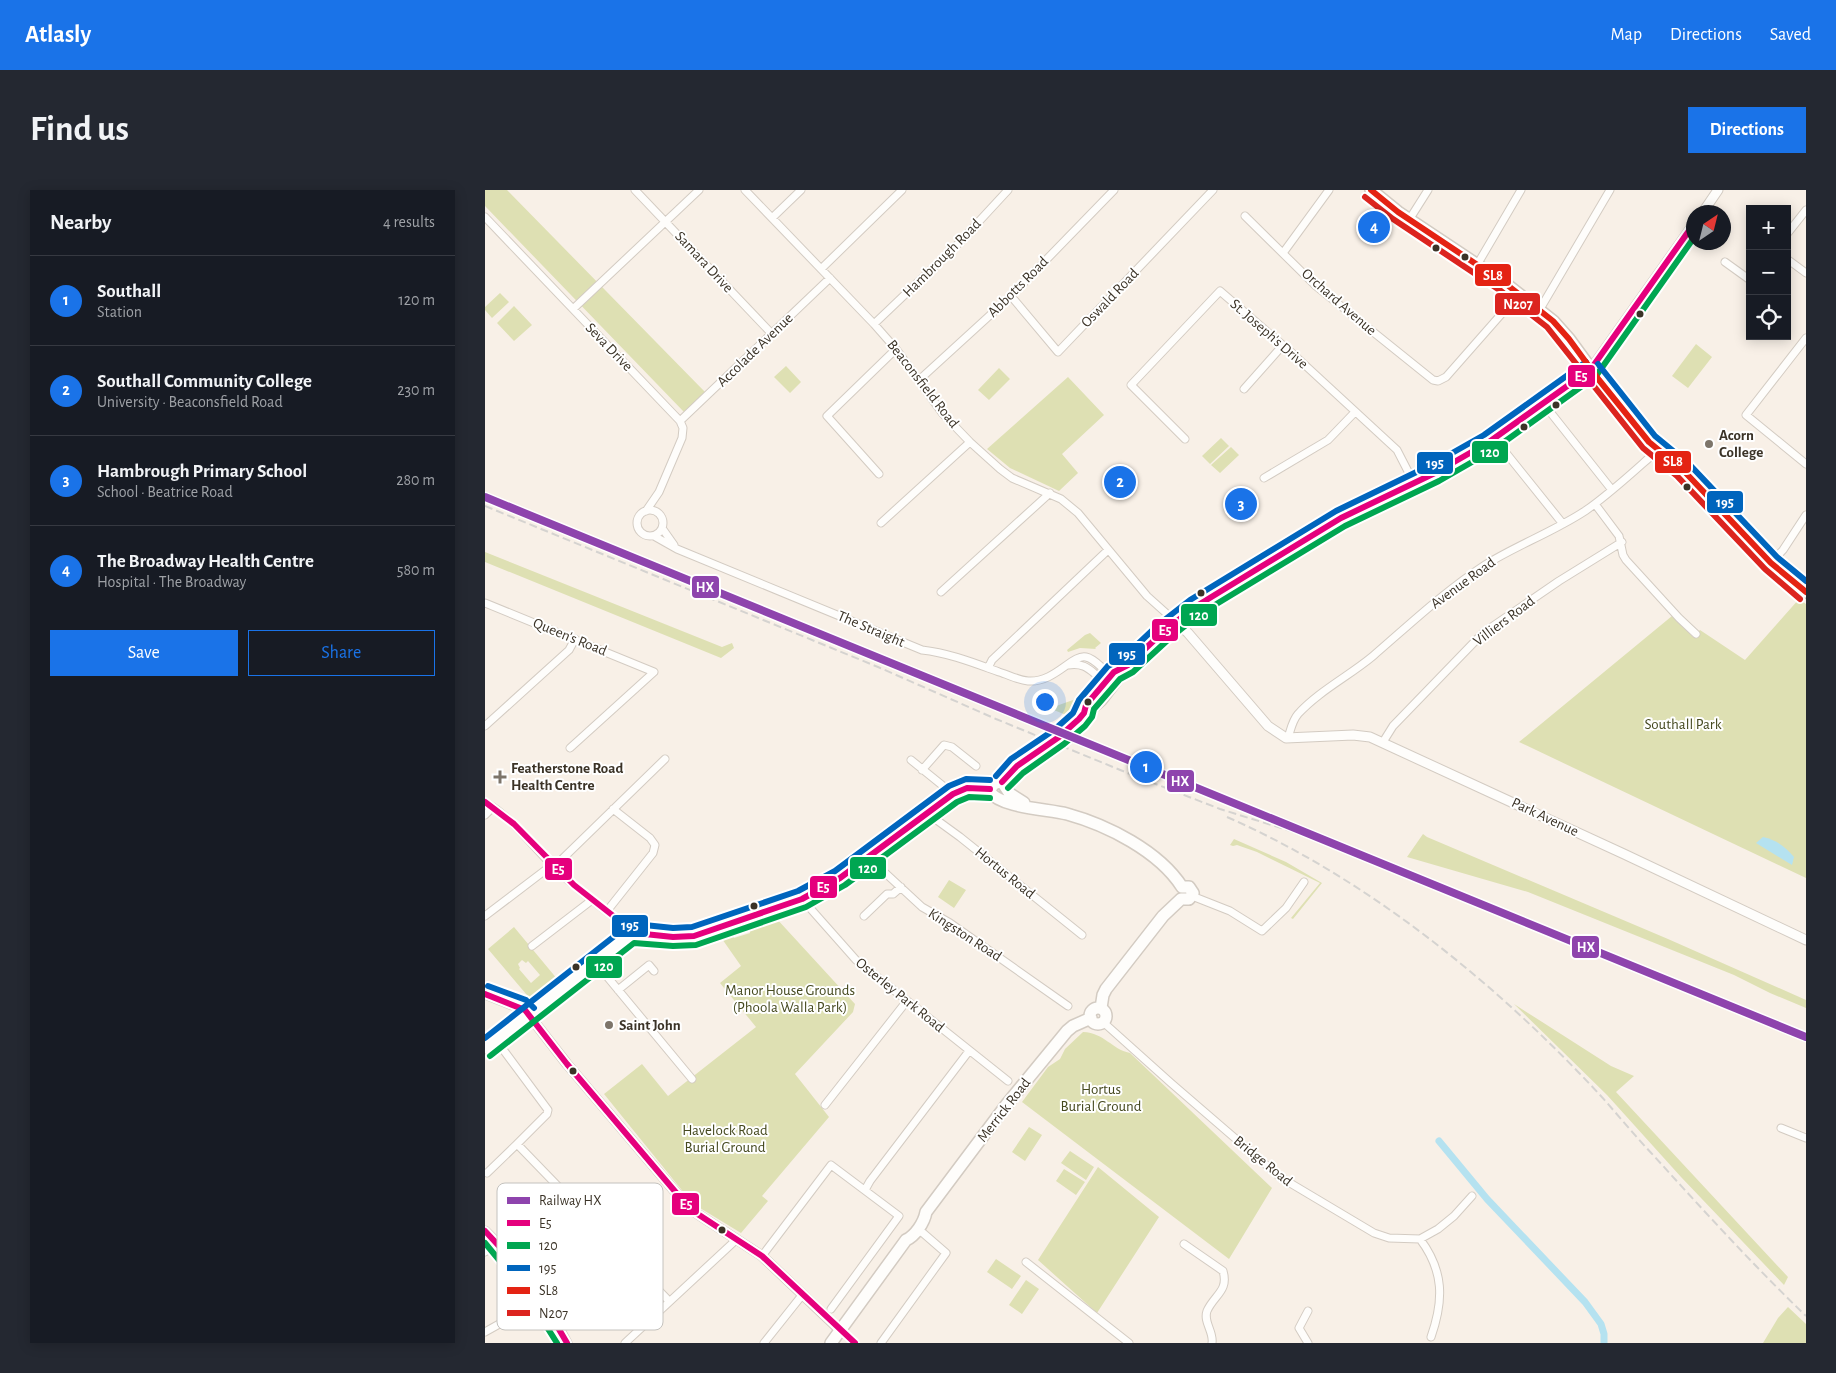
<!DOCTYPE html>
<html lang="en">
<head>
<meta charset="utf-8">
<style>
	:root { --surface:#171b24; --page:#242831; --text:#f1f3f6; --muted:#9ea1a6; --line:#363941; --accent:#1a73e8 }
	body { margin:0; font-family:"Alegreya Sans",sans-serif; background:var(--page); color:var(--text) }
	.controls { position:absolute; right:15px; top:15px; display:grid; overflow:hidden; border-radius:0px; box-shadow:0 2px 12px #0003 }
	.controls button { width:45px; height:45px; display:grid; place-items:center; padding:0; border:0; border-bottom:1px solid var(--line); background:var(--surface); color:var(--text); font:25px sans-serif }
	.compass { position:absolute; left:1201px; top:15px; width:45px; height:45px; border-radius:50%; background:var(--surface); box-shadow:0 2px 12px #0003; rotate:35deg }
	.you { position:absolute; left:559px; top:511px; width:18px; height:18px; margin:-12px; border:4px solid #fff; border-radius:50%; background:#1a73e8; box-shadow:0 0 0 8px #1a73e833 }
	.badge { display:grid; place-items:center; width:32px; height:32px; border-radius:50%; background:var(--accent); color:#fff; font-size:16px; font-weight:700 }
	.pin { position:absolute; translate:-50% -50%; border:2px solid #fff; box-shadow:0 1px 5px #0006 }
	.list { margin:0; padding:0; list-style:none }
	h2 { display:flex; justify-content:space-between; align-items:center; height:65px; margin:0; padding:0 20px; font-size:21px }
	h2 small { font-size:16px; font-weight:400; color:var(--muted) }
	.list li { display:grid; grid-template-columns:32px 1fr auto; gap:15px; align-items:center; box-sizing:border-box; height:90px; padding:0 20px; border-top:1px solid var(--line) }
	.list b { display:block; font-size:19px; white-space:nowrap }
	.list p { margin:0; font-size:16px; white-space:nowrap; color:var(--muted) }
	.list em { font-size:16px; font-style:normal; color:var(--muted) }
	.actions { display:flex; gap:10px; padding:15px 20px }
	.actions a { flex:1; padding:11px 0; border:1px solid var(--accent); border-radius:0px; text-align:center; font-size:18px; color:var(--accent) }
	.actions .main { background:var(--accent); color:#fff }
	.icon { flex:none; width:28px; height:28px; fill:none; stroke:currentColor; stroke-width:2; stroke-linecap:round; stroke-linejoin:round }
	.map { position:relative; flex:none; width:1321px; height:1153px; overflow:hidden; border-radius:0px }
	header { display:flex; align-items:center; gap:30px; box-sizing:border-box; height:70px; padding:0 25px; background:var(--accent); color:#fff }
	header strong { font-size:24px }
	nav { display:flex; gap:28px; margin-inline-start:auto; font-size:18px }
	.intro { display:flex; align-items:center; justify-content:space-between; box-sizing:border-box; height:120px; padding:0 30px }
	h1 { margin:0; font-size:35px }
	.button { padding:12px 22px; border-radius:0px; background:var(--accent); color:#fff; font-size:18px; font-weight:700 }
	main { display:flex; gap:30px; padding:0 30px }
	aside { flex:1; background:var(--surface); border-radius:0px; box-shadow:0 2px 12px #0003 }
	.map>svg:first-child { display:block }
	.green { fill:#dee0b3; fill-rule:evenodd }
	.water { fill:#b5e2f0 }
	.lines { fill:none; stroke-linecap:round; stroke-linejoin:round }
	.canal { stroke:#b5e2f0; stroke-width:7 }
	.minor-casing { stroke:#d3cbc2; stroke-width:9 }
	.tertiary-casing { stroke:#d3cbc2; stroke-width:11 }
	.primary-casing { stroke:#d3cbc2; stroke-width:14 }
	.minor { stroke:#fefdfb; stroke-width:7 }
	.tertiary { stroke:#fefdfb; stroke-width:9 }
	.primary { stroke:#fefdfb; stroke-width:11 }
	.rail { stroke:#d5d3d0; stroke-width:2; stroke-dasharray:8 4; stroke-linecap:butt }
	.primary-bridge-casing { stroke:#d3cbc2; stroke-width:14; stroke-linecap:butt }
	.primary-bridge { stroke:#fefdfb; stroke-width:11 }
	.bus-1-casing { stroke:#fff; stroke-width:10 }
	.bus-2-casing { stroke:#fff; stroke-width:10 }
	.bus-3-casing { stroke:#fff; stroke-width:10 }
	.bus-4-casing { stroke:#fff; stroke-width:10 }
	.bus-5-casing { stroke:#fff; stroke-width:10 }
	.bus-1 { stroke:#e5007d; stroke-width:6 }
	.bus-2 { stroke:#00a651; stroke-width:6 }
	.bus-3 { stroke:#0065bd; stroke-width:6 }
	.bus-4 { stroke:#e42313; stroke-width:6 }
	.bus-5 { stroke:#dc241f; stroke-width:6 }
	.rail-1-casing { stroke:#fff; stroke-width:11 }
	.rail-1 { stroke:#8e44ad; stroke-width:8 }
	.bus-dot { fill:#3b3327; stroke:#fff; stroke-width:2 }
	.poi-dot { fill:#7d756a; stroke:#fff; stroke-width:2 }
	.labels { text-anchor:middle; dominant-baseline:central; stroke-width:4; stroke-linejoin:round; paint-order:stroke }
	.street-label { font-size:15px; fill:#3b3327; stroke:#fff }
	.poi-label { font-size:15px; font-weight:bold; fill:#3b3327; stroke:#fff; text-anchor:start }
	.park-label { font-size:15px; fill:#45491f; stroke:#fff }
	.key { fill:#fff; stroke:#c4c2be; stroke-width:1 }
	.key-label { font-size:14px; fill:#3b3327 }
	.line-badge { stroke:#fff; stroke-width:2 }
	.badge-label { font-size:14px; text-anchor:middle; font-weight:bold; fill:#fff }
</style>
</head>
<body>
<header>
<strong>Atlasly</strong>
<nav><a>Map</a><a>Directions</a><a>Saved</a></nav>
</header>
<div class="intro"><h1>Find us</h1><a class="button">Directions</a></div>
<main>
<aside>
<h2>Nearby<small>4 results</small></h2>
<ul class="list">
<li><span class="badge">1</span><div><b>Southall</b><p>Station</p></div><em>120 m</em></li>
<li><span class="badge">2</span><div><b>Southall Community College</b><p>University · Beaconsfield Road</p></div><em>230 m</em></li>
<li><span class="badge">3</span><div><b>Hambrough Primary School</b><p>School · Beatrice Road</p></div><em>280 m</em></li>
<li><span class="badge">4</span><div><b>The Broadway Health Centre</b><p>Hospital · The Broadway</p></div><em>580 m</em></li>
</ul>
<div class="actions"><a class="main">Save</a><a>Share</a></div>
</aside>
<div class="map">
<svg width="1321" height="1153" viewBox="0 0 1321 1153">
	<rect width="100%" height="100%" fill="#f8f0e7"/>
	<!-- green -->
	<path class="green" d="M0,0H22L220,202L199,222L0,16Z
		M15,103L24,112L7,128L0,120V117Z
		M29,116L47,135L29,151L12,133Z
		M1211,154L1227,167L1203,198L1187,186Z
		M301,176L316,192L305,203L289,187Z
		M514,178L525,189L504,210L493,200Z
		M583,187L619,225L577,264L593,283L574,301L525,278L502,259Z
		M736,248L744,256L725,274L717,266Z
		M746,257L754,265L735,283L726,275Z
		M0,362L237,457L247,453L249,458L236,468L0,372Z
		M1314,409L1321,414V688L1034,552L1187,426L1208,447L1215,440L1260,470Z
		M605,443L616,453L610,458L611,459L595,458L583,462L582,460L600,445Z
		M608,503L586,527L554,514L571,516Z
		M938,644L942,647L1183,749L1321,810V818L1285,803L1249,785L1043,702L922,667Z
		M749,649L801,672L837,693L808,729L806,728L835,693L772,662L752,655L748,656L745,655Z
		M464,690L481,700L469,718L453,707Z
		M291,728L370,814L368,822L310,884L344,927L277,1006L283,1011L256,1043L215,1018L204,1009L119,904L157,874L183,906L271,837L235,793L256,776L235,746L246,742L249,748L265,743L264,737Z
		M29,737L73,790L47,811L3,759ZM37,770L41,773L43,771L55,785L46,793L34,779L35,778L33,774Z
		M1029,814L1126,876L1149,886L1131,902L1303,1087L1299,1095L1196,987L1122,905Z
		M598,842C620,843 626,859 645,863L787,998L744,1069L537,912L563,877L575,869L580,859Z
		M544,937L557,945L540,971L527,962Z
		M585,961L609,977L601,990L576,973Z
		M613,977L674,1027L612,1123L553,1070Z
		M579,979L600,992L591,1005L571,991Z
		M511,1069L536,1086L527,1099L502,1082Z
		M541,1090L554,1099L537,1124L524,1115Z
		M1303,1117L1321,1134V1153H1278L1293,1128Z"/>
	<!-- water -->
	<path class="water" d="M1278,647C1292,650 1300,657 1309,667L1307,675L1271,653Z"/>
	<g class="lines">
		<!-- canal -->
		<path class="canal" d="M954,951L1002,1009L1100,1112L1116,1134L1119,1144V1153"/>
		<defs>
			<path id="minor" d="M150,0L287,144
				M260,0L389,134L411,159L458,224L485,252L515,279L527,288L576,309L593,323L662,406L691,432
				M760,26L831,96L948,190L953,191L961,187L1034,104
				M0,27L195,231L198,238L197,248L174,302L161,321
				M287,28L316,0
				M924,30L943,0
				M1302,44L1321,20
				M798,63L844,0
				M1302,69L1321,83
				M1240,72L1265,90
				M992,75L1036,0
				M336,79L417,0
				M526,106L573,162L728,0
				M88,119L214,0
				M1055,119L1125,0
				M389,134L474,53L523,0
				M1321,148L1261,225L1321,274
				M434,190L526,106L629,0
				M759,199L798,155
				M1058,213L1127,300
				M195,231L345,88
				M1009,248L1078,334
				M700,249L646,195L735,101L808,164L912,260L929,293
				M394,284L342,226L411,159
				M779,288L843,250L870,222
				M1110,314L1134,346L1138,365L1141,370L1194,428L1211,444
				M152 333a13 13 0 1 1 26 0a13 13 0 1 1-26 0Z
				M396,333L485,252
				M177,338L189,355
				M169,346L192,359L437,460C464,463 489,473 514,482C524,485 533,490 543,491C570,493 587,464 601,467C611,469 617,480 626,484
				M1286,373L1298,360L1321,325
				M456,402L565,303
				M0,413L169,482L85,558
				M583,475C603,472 606,483 621,492
				M503,478L507,470L623,360
				M0,536L84,460L90,449
				M803,548C806,539 807,531 813,524C834,501 864,486 888,466C924,435 960,401 1000,375C1032,355 1068,342 1100,321C1126,303 1149,281 1173,260
				M898,552L908,536L998,443L1074,391L1137,352
				M426,570L468,604
				M437,580L459,555L467,557L491,576
				M0,612C29,629 46,655 70,678C94,702 123,722 150,743
				M442,623L475,647L597,745
				M0,625L8,617
				M383,667L437,717L465,733L583,816
				M69,677L180,569
				M707,706L745,721L777,741L801,718L819,692
				M317,709L371,770L523,891
				M122,721L168,663L170,655L165,648L128,619
				M0,726L67,675
				M379,726L402,704H408L416,697
				M47,756L107,710
				M110,772L207,889
				M133,800L164,775L169,781
				M618,832L686,893L795,987L889,1043L904,1048L935,1049L953,1039L969,1026L987,1006
				M11,850L63,920L62,924L32,954L184,1111
				M340,915L421,812
				M1296,938L1321,948
				M2,983L32,954
				M380,1000L385,991L484,861
				M935,1049C959,1081 959,1110 946,1147
				M699,1054L738,1081C744,1101 729,1105 722,1121C718,1132 729,1142 727,1153
				M0,1062L13,1054
				M277,1066L346,975L414,1026L346,1119
				M541,1072L644,1153
				M823,1121L814,1138L823,1153
				M356,1141L370,1153
				M0,1142L57,1110
				M140,1153L252,1049
				M279,1153L318,1104
				M396,1153L461,1063L438,1043L431,1041"/>
			<path id="tertiary" d="M1218,22L1233,0
				M1106,179L1208,35
				M691,432L703,443L783,536L801,548L868,545L885,547L1139,664L1321,750
				M0,804L40,820L82,874L199,1012L208,1021L277,1066L356,1141
				M0,859L145,745L150,743L188,747L209,746L317,709L355,688L468,604L482,598L505,599
				M0,1041C34,1074 60,1111 82,1153"/>
			<path id="primary" d="M886,0L913,22L1021,94L1068,131L1084,149L1114,190L1164,252L1198,280L1286,373L1321,402
				M599,523C602,505 625,482 641,476
				M594,529L616,510L643,475L679,441L710,417L856,328L950,283L1004,252L1106,179
				M517,592L510,593L505,599V602C517,618 563,619 582,624C622,635 674,661 697,697
				M517,592L525,604L539,613
				M517,592L527,580L543,568
				M696,709H704L708,703L704,697H697
				M616,818L618,805L621,799L678,726L696,709
				M605 826a8 8 0 1 1 16 0a8 8 0 1 1-16 0Z
				M346,1153L421,1050C430,1046 439,1033 441,1022L522,914L582,841L588,836L606,828"/>
		</defs>
		<!-- minor casing -->
		<use href="#minor" class="minor-casing"/>
		<!-- tertiary casing -->
		<use href="#tertiary" class="tertiary-casing"/>
		<!-- primary casing -->
		<use href="#primary" class="primary-casing"/>
		<!-- minor -->
		<use href="#minor" class="minor"/>
		<!-- tertiary -->
		<use href="#tertiary" class="tertiary"/>
		<!-- primary -->
		<use href="#primary" class="primary"/>
		<!-- rail -->
		<path class="rail" d="M0,316L393,477L511,529L645,584L735,619L854,656
			M742,627C883,689 1011,793 1115,905C1133,925 1150,946 1169,966C1218,1020 1268,1075 1321,1126"/>
		<defs>
			<path id="primary-bridge" d="M543,568L579,543L594,529"/>
		</defs>
		<!-- primary-bridge casing -->
		<use href="#primary-bridge" class="primary-bridge-casing"/>
		<!-- primary-bridge -->
		<use href="#primary-bridge" class="primary-bridge"/>
		<defs>
			<path id="bus-1" d="M517,592L532,576L574,547L594,529L599,523L601,515L629,482L643,475L679,441L710,417L856,328L950,283L1004,252L1106,179L1208,35
				M0,612L29,634L89,695L150,743
				M150,743L188,747L209,746L317,709L355,688L468,604L482,598L505,599
				M0,804L40,820L82,874L199,1012L208,1021L277,1066L370,1153
				M0,1041C33,1075 59,1112 82,1153"/>
			<path id="bus-2" d="M523,598L538,583L579,554L600,536L607,527L609,519L635,489L648,482L685,448L715,424L860,336L954,291L1008,260L1111,186L1208,49
				M5,866L149,753L188,756L211,755L321,717L360,695L472,612L484,607L505,608
				M0,1053L38,1099L72,1153"/>
			<path id="bus-3" d="M1113,174L1170,246L1204,274L1292,367L1321,391
				M511,586L526,569L569,540L588,523L594,510L623,476L638,468L673,435L705,410L851,321L946,275L999,245L1101,172
				M3,796L41,810L49,818
				M0,848L141,737L150,734L188,738L207,737L313,701L350,681L464,596L481,589L505,590"/>
			<path id="bus-4" d="M886,0L913,22L1021,94L1068,131L1084,149L1114,190L1164,252L1198,280L1286,373L1321,402"/>
			<path id="bus-5" d="M880,7L908,29L1016,101L1062,137L1158,258L1192,286L1280,379L1315,409"/>
		</defs>
		<!-- bus-1 casing -->
		<use href="#bus-1" class="bus-1-casing"/>
		<!-- bus-2 casing -->
		<use href="#bus-2" class="bus-2-casing"/>
		<!-- bus-3 casing -->
		<use href="#bus-3" class="bus-3-casing"/>
		<!-- bus-4 casing -->
		<use href="#bus-4" class="bus-4-casing"/>
		<!-- bus-5 casing -->
		<use href="#bus-5" class="bus-5-casing"/>
		<!-- bus-1 -->
		<use href="#bus-1" class="bus-1"/>
		<!-- bus-2 -->
		<use href="#bus-2" class="bus-2"/>
		<!-- bus-3 -->
		<use href="#bus-3" class="bus-3"/>
		<!-- bus-4 -->
		<use href="#bus-4" class="bus-4"/>
		<!-- bus-5 -->
		<use href="#bus-5" class="bus-5"/>
		<defs>
			<path id="rail-1" d="M0,307L1321,847"/>
		</defs>
		<!-- rail-1 casing -->
		<use href="#rail-1" class="rail-1-casing"/>
		<!-- rail-1 -->
		<use href="#rail-1" class="rail-1"/>
	</g>
	<!-- markers -->
	<g class="bus-dot">
		<circle cx="951" cy="58" r="4.5"/>
		<circle cx="980" cy="67" r="4.5"/>
		<circle cx="1155" cy="124" r="4.5"/>
		<circle cx="1071" cy="215" r="4.5"/>
		<circle cx="1039" cy="237" r="4.5"/>
		<circle cx="1202" cy="297" r="4.5"/>
		<circle cx="716" cy="403" r="4.5"/>
		<circle cx="603" cy="512" r="4.5"/>
		<circle cx="269" cy="716" r="4.5"/>
		<circle cx="91" cy="777" r="4.5"/>
		<circle cx="88" cy="881" r="4.5"/>
		<circle cx="237" cy="1040" r="4.5"/>
	</g>
	<g class="poi-dot">
		<circle cx="1224" cy="254" r="5"/>
		<path d="M12.5 579.5h5v5h5v5h-5v5h-5v-5h-5v-5h5z"/>
		<circle cx="124" cy="835" r="5"/>
	</g>
	<g class="labels">
		<!-- street labels -->
		<g class="street-label">
			<text transform="translate(457 68) rotate(-45)">Hambrough Road</text>
			<text transform="translate(219 72) rotate(47)">Samara Drive</text>
			<text transform="translate(533 97) rotate(-45)">Abbotts Road</text>
			<text transform="translate(625 108) rotate(-46)">Oswald Road</text>
			<text transform="translate(854 112) rotate(41)">Orchard Avenue</text>
			<text transform="translate(784 144) rotate(41)">St. Joseph's Drive</text>
			<text transform="translate(124 157) rotate(46)">Seva Drive</text>
			<text transform="translate(270 160) rotate(-44)">Accolade Avenue</text>
			<text transform="translate(438 194) rotate(52)">Beaconsfield Road</text>
			<text transform="translate(978 393) rotate(-36)">Avenue Road</text>
			<text transform="translate(1019 431) rotate(-37)">Villiers Road</text>
			<text transform="translate(386 439) rotate(23)">The Straight</text>
			<text transform="translate(85 447) rotate(22)">Queen's Road</text>
			<text transform="translate(1060 627) rotate(25)">Park Avenue</text>
			<text transform="translate(520 683) rotate(39)">Hortus Road</text>
			<text transform="translate(480 745) rotate(33)">Kingston Road</text>
			<text transform="translate(415 805) rotate(39)">Osterley Park Road</text>
			<text transform="translate(519 920) rotate(-52)">Merrick Road</text>
			<text transform="translate(778 971) rotate(39)">Bridge Road</text>
		</g>
		<!-- poi labels -->
		<g class="poi-label">
			<text x="1234" y="245">Acorn<tspan x="1234" dy="17">College</tspan></text>
			<text x="26" y="578">Featherstone Road<tspan x="26" dy="17">Health Centre</tspan></text>
			<text x="134" y="835">Saint John</text>
		</g>
		<!-- park labels -->
		<g class="park-label">
			<text x="1198" y="534">Southall Park</text>
			<text x="305" y="800">Manor House Grounds<tspan x="305" dy="17">(Phoola Walla Park)</tspan></text>
			<text x="616" y="899">Hortus<tspan x="616" dy="17">Burial Ground</tspan></text>
			<text x="240" y="940">Havelock Road<tspan x="240" dy="17">Burial Ground</tspan></text>
		</g>
	</g>
	<!-- legend -->
	<rect x="12" y="993" width="166" height="147" rx="8" class="key"/>
	<rect x="22" y="1007" width="23" height="7" fill="#8e44ad"/>
	<rect x="22" y="1030" width="23" height="6" fill="#e5007d"/>
	<rect x="22" y="1052" width="23" height="7" fill="#00a651"/>
	<rect x="22" y="1075" width="23" height="6" fill="#0065bd"/>
	<rect x="22" y="1097" width="23" height="7" fill="#e42313"/>
	<rect x="22" y="1120" width="23" height="6" fill="#dc241f"/>
	<g class="key-label">
		<text x="54" y="1015">Railway HX</text>
		<text x="54" y="1038">E5</text>
		<text x="54" y="1060">120</text>
		<text x="54" y="1083">195</text>
		<text x="54" y="1105">SL8</text>
		<text x="54" y="1128">N207</text>
	</g>
	<g class="line-badge">
		<rect x="989" y="73" width="38" height="24" rx="5" fill="#e42313"/>
		<rect x="1009" y="102" width="47" height="24" rx="5" fill="#dc241f"/>
		<rect x="1082" y="174" width="29" height="24" rx="5" fill="#e5007d"/>
		<rect x="986" y="250" width="38" height="24" rx="5" fill="#00a651"/>
		<rect x="1169" y="260" width="38" height="24" rx="5" fill="#e42313"/>
		<rect x="931" y="261" width="38" height="24" rx="5" fill="#0065bd"/>
		<rect x="1221" y="300" width="38" height="24" rx="5" fill="#0065bd"/>
		<rect x="206" y="385" width="29" height="24" rx="5" fill="#8e44ad"/>
		<rect x="695" y="413" width="38" height="24" rx="5" fill="#00a651"/>
		<rect x="666" y="428" width="28" height="24" rx="5" fill="#e5007d"/>
		<rect x="623" y="452" width="38" height="24" rx="5" fill="#0065bd"/>
		<rect x="681" y="579" width="29" height="24" rx="5" fill="#8e44ad"/>
		<rect x="364" y="666" width="38" height="24" rx="5" fill="#00a651"/>
		<rect x="59" y="667" width="29" height="24" rx="5" fill="#e5007d"/>
		<rect x="324" y="685" width="29" height="24" rx="5" fill="#e5007d"/>
		<rect x="126" y="724" width="38" height="24" rx="5" fill="#0065bd"/>
		<rect x="1086" y="745" width="29" height="24" rx="5" fill="#8e44ad"/>
		<rect x="100" y="765" width="38" height="24" rx="5" fill="#00a651"/>
		<rect x="186" y="1002" width="29" height="24" rx="5" fill="#e5007d"/>
	</g>
	<g class="badge-label">
		<text x="1008" y="90">SL8</text>
		<text x="1033" y="119">N207</text>
		<text x="1096" y="191">E5</text>
		<text x="1005" y="267">120</text>
		<text x="1188" y="276">SL8</text>
		<text x="950" y="278">195</text>
		<text x="1240" y="317">195</text>
		<text x="220" y="402">HX</text>
		<text x="714" y="430">120</text>
		<text x="680" y="445">E5</text>
		<text x="642" y="469">195</text>
		<text x="695" y="596">HX</text>
		<text x="383" y="683">120</text>
		<text x="73" y="684">E5</text>
		<text x="338" y="702">E5</text>
		<text x="145" y="740">195</text>
		<text x="1101" y="762">HX</text>
		<text x="119" y="781">120</text>
		<text x="201" y="1019">E5</text>
	</g>
</svg>
<div class="controls">
<button>+</button>
<button>−</button>
<button><svg class="icon" aria-label="locate" viewBox="0 0 24 24"><circle cx="12" cy="12" r="6"/><path d="M12 2v4M12 18v4M2 12h4M18 12h4"/></svg></button>
</div>
<svg class="compass" viewBox="-18 -18 36 36"><path d="M0-13l5 13h-10z" fill="#e53935"/><path d="M0 13l5-13h-10z" fill="#9ea1a6"/></svg>
<div class="you"></div>
<div class="pin badge" style="left:661px;top:577px">1</div>
<div class="pin badge" style="left:635px;top:292px">2</div>
<div class="pin badge" style="left:756px;top:314px">3</div>
<div class="pin badge" style="left:889px;top:37px">4</div>
</div>
</main>
</body>
</html>
